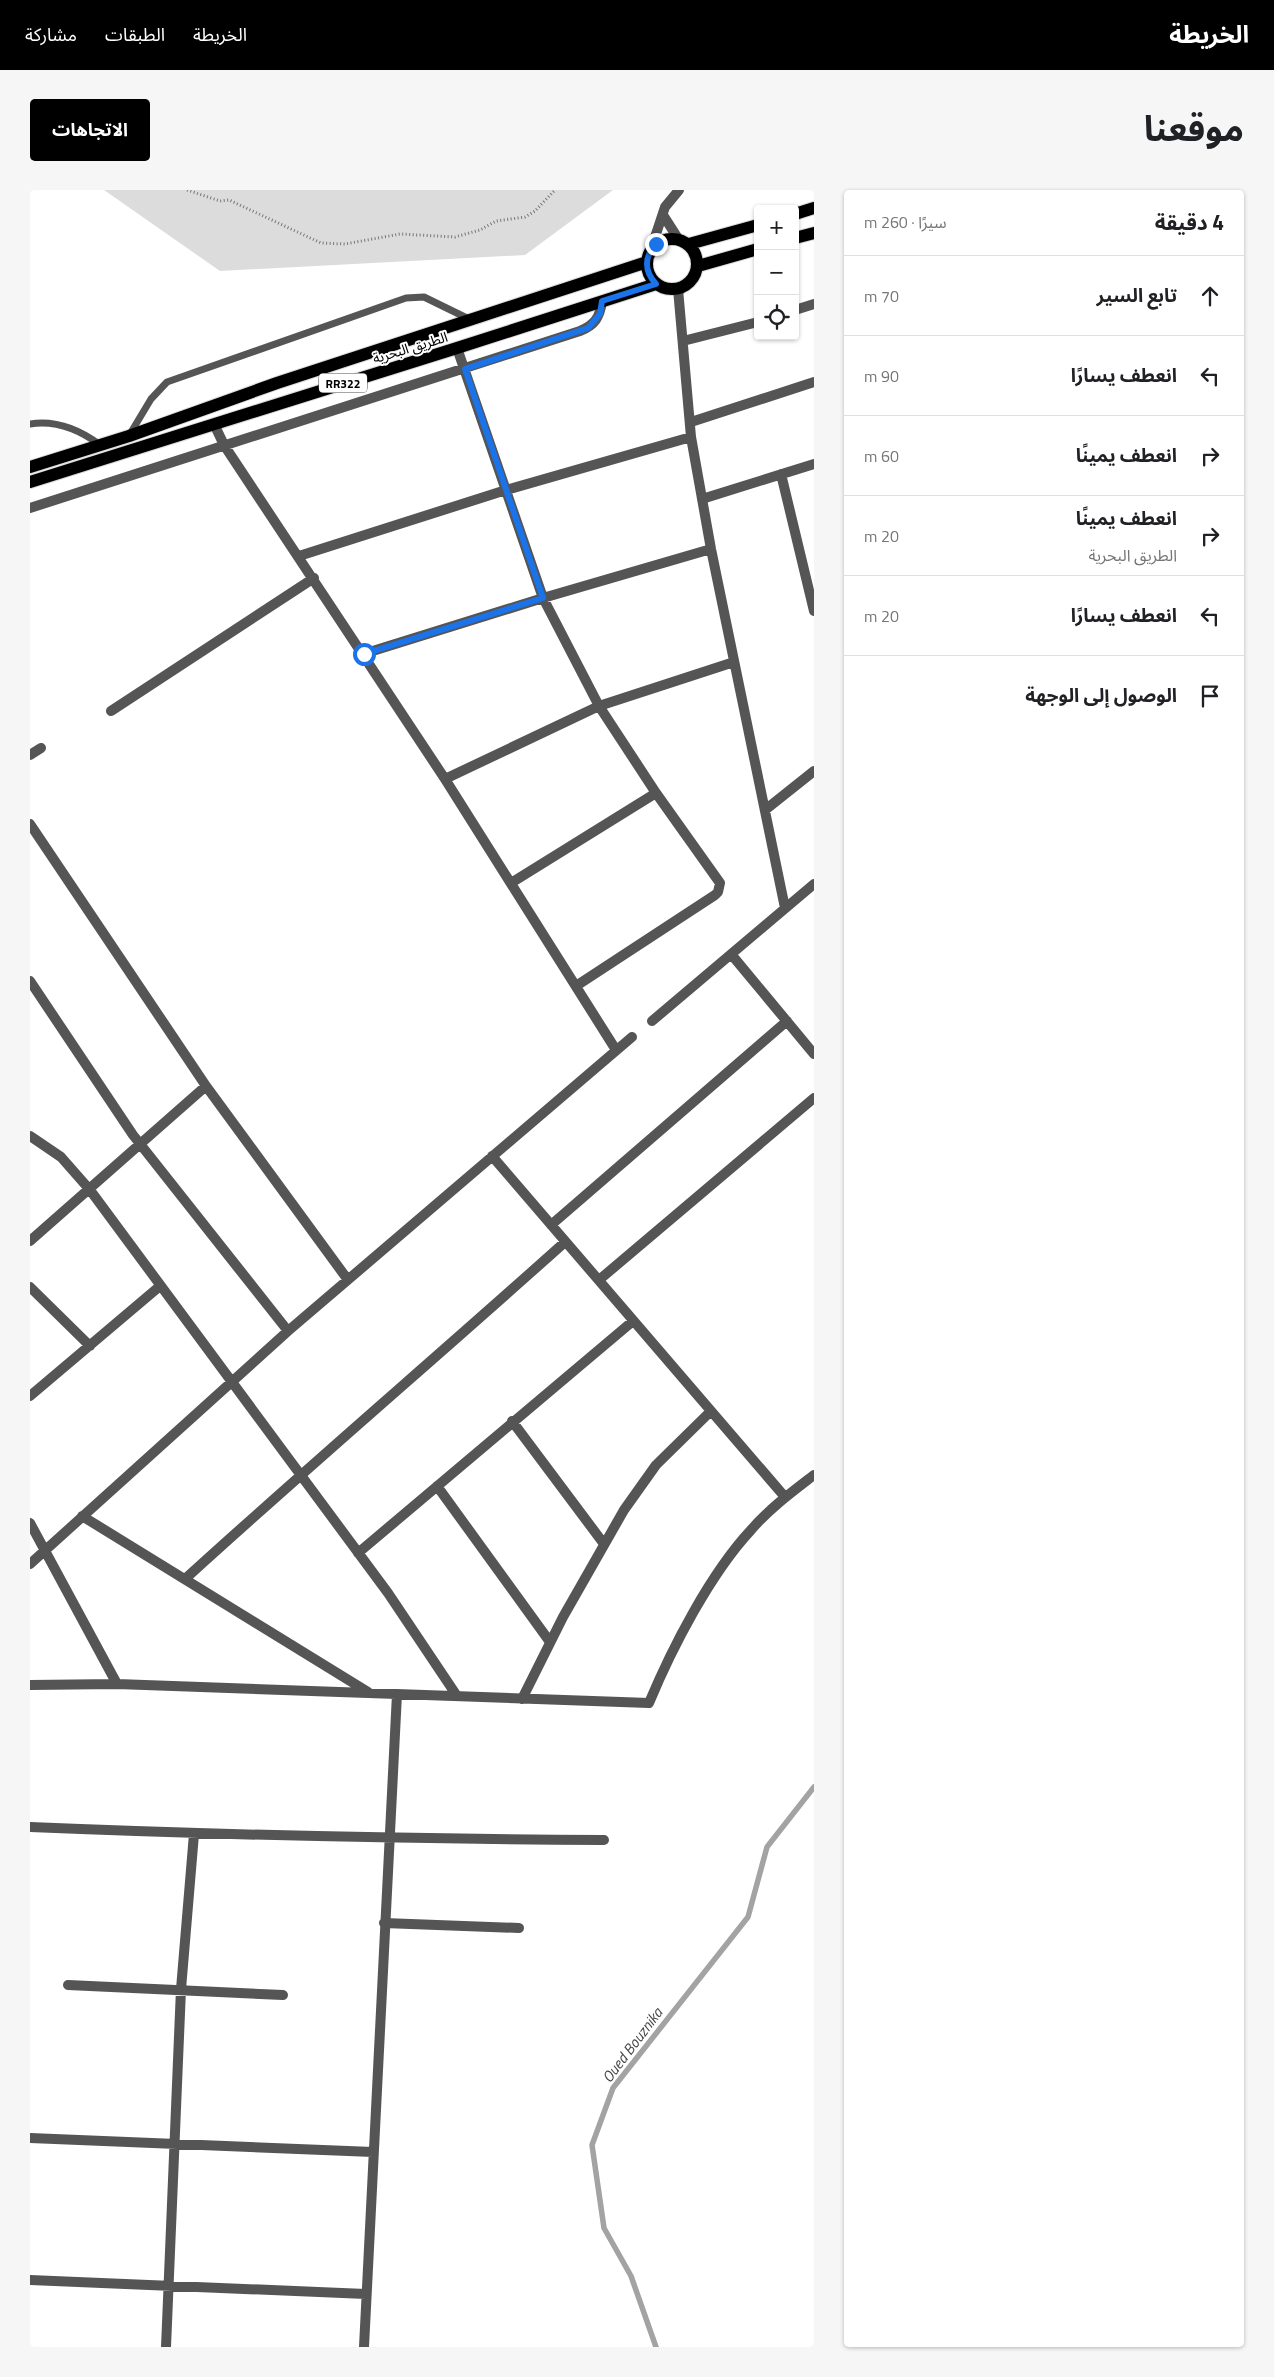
<!DOCTYPE html>
<html lang="ar">
<head>
<meta charset="utf-8">
<style>
	:root { --surface:#fff; --page:#f6f6f6; --text:#202124; --muted:#757577; --line:#e0e0e0; --accent:#000 }
	body { margin:0; font-family:"Titillium Web","Noto Sans Arabic",sans-serif; background:var(--page); color:var(--text); direction:rtl }
	.controls { position:absolute; right:15px; top:15px; display:grid; overflow:hidden; border-radius:5px; box-shadow:0 1px 4px #0004 }
	.controls button { width:45px; height:45px; display:grid; place-items:center; padding:0; border:0; border-bottom:1px solid var(--line); background:var(--surface); color:var(--text); font:25px sans-serif }
	.stop { position:absolute; width:15px; height:15px; margin:-11px; border:4px solid #1a73e8; border-radius:50%; background:#fff }
	.stop.end { background:#1a73e8; border-color:#fff; box-shadow:0 1px 5px #0008 }
	.list { margin:0; padding:0; list-style:none }
	h2 { display:flex; justify-content:space-between; align-items:center; height:65px; margin:0; padding:0 20px; font-size:21px }
	h2 small { font-size:16px; font-weight:400; color:var(--muted) }
	.list li { display:grid; grid-template-columns:32px 1fr auto; gap:15px; align-items:center; box-sizing:border-box; height:80px; padding:0 20px; border-top:1px solid var(--line) }
	.list b { display:block; font-size:19px; white-space:nowrap }
	.list p { margin:0; font-size:16px; white-space:nowrap; color:var(--muted) }
	.list em { font-size:16px; font-style:normal; color:var(--muted) }
	.icon { flex:none; width:28px; height:28px; fill:none; stroke:currentColor; stroke-width:2; stroke-linecap:round; stroke-linejoin:round }
	.map { position:relative; flex:none; width:784px; height:2157px; overflow:hidden; direction:ltr; border-radius:5px }
	header { display:flex; align-items:center; gap:30px; box-sizing:border-box; height:70px; padding:0 25px; background:var(--accent); color:#fff }
	header strong { font-size:24px }
	nav { display:flex; gap:28px; margin-inline-start:auto; font-size:18px }
	.intro { display:flex; align-items:center; justify-content:space-between; box-sizing:border-box; height:120px; padding:0 30px }
	h1 { margin:0; font-size:35px }
	.button { padding:12px 22px; border-radius:5px; background:var(--accent); color:#fff; font-size:18px; font-weight:700 }
	main { display:flex; gap:30px; padding:0 30px }
	aside { flex:1; background:var(--surface); border-radius:5px; box-shadow:0 1px 4px #0004 }
	.map>svg:first-child { display:block }
	.green { fill:#dcdcdc }
	.lines { fill:none; stroke-linecap:round; stroke-linejoin:round }
	.stream { stroke:#a3a3a3; stroke-width:5.5 }
	.primary-casing { stroke:#dbdbdb; stroke-width:14 }
	.path { stroke:#777; stroke-width:3; stroke-dasharray:1 2.5; stroke-linecap:butt }
	.lane { stroke:#555; stroke-width:7 }
	.street { stroke:#555; stroke-width:10 }
	.primary { stroke:#000; stroke-width:12 }
	.route { stroke:#1a73e8; stroke-width:6 }
	.labels { text-anchor:middle; dominant-baseline:central; stroke-width:4; stroke-linejoin:round; paint-order:stroke }
	.shield { fill:#fff; stroke:#4c4c4c; stroke-width:1 }
	.shield-label { font-size:12px; font-weight:bold; fill:#000 }
	.street-label { font-size:14px; fill:#000; stroke:#fff }
	.water-label { font-size:15px; font-style:italic; fill:#444; stroke:#fff }
</style>
</head>
<body>
<header>
<strong>الخريطة</strong>
<nav><a>الخريطة</a><a>الطبقات</a><a>مشاركة</a></nav>
</header>
<div class="intro"><h1>موقعنا</h1><a class="button">الاتجاهات</a></div>
<main>
<aside>
<h2>4 دقيقة<small>سيرًا · 260 m</small></h2>
<ul class="list">
<li><svg class="icon" aria-label="ahead" viewBox="0 0 24 24"><path d="M12 20V5M6 11l6-6 6 6"/></svg><div><b>تابع السير</b></div><em>70 m</em></li>
<li><svg class="icon" aria-label="left" viewBox="0 0 24 24"><path d="M17 20v-9H6M10 6l-5 5 5 5"/></svg><div><b>انعطف يسارًا</b></div><em>90 m</em></li>
<li><svg class="icon" aria-label="right" viewBox="0 0 24 24"><path d="M7 20v-9h11M14 6l5 5-5 5"/></svg><div><b>انعطف يمينًا</b></div><em>60 m</em></li>
<li><svg class="icon" aria-label="right" viewBox="0 0 24 24"><path d="M7 20v-9h11M14 6l5 5-5 5"/></svg><div><b>انعطف يمينًا</b><p>الطريق البحرية</p></div><em>20 m</em></li>
<li><svg class="icon" aria-label="left" viewBox="0 0 24 24"><path d="M17 20v-9H6M10 6l-5 5 5 5"/></svg><div><b>انعطف يسارًا</b></div><em>20 m</em></li>
<li><svg class="icon" aria-label="arrive" viewBox="0 0 24 24"><path d="M6 21V4h12l-3 4 3 4H6"/></svg><div><b>الوصول إلى الوجهة</b></div></li>
</ul>
</aside>
<div class="map">
<svg width="784" height="2157" viewBox="0 0 784 2157">
	<rect width="100%" height="100%" fill="#fff"/>
	<!-- green -->
	<path class="green" d="M74,0H583L495,65L190,81Z"/>
	<g class="lines">
		<!-- stream -->
		<path class="stream" d="M626,2157L601,2086L574,2038L562,1955L583,1898L718,1727L737,1657L784,1597"/>
		<defs>
			<path id="primary" d="M765,24L784,18
				M765,48L784,43
				M617 74a25 25 0 1 1 50 0a25 25 0 1 1-50 0Z
				M659,54L728,35
				M668,76L728,59
				M0,277L99,246L247,193L617,72
				M0,292L427,158L626,94"/>
		</defs>
		<!-- primary casing -->
		<use href="#primary" class="primary-casing"/>
		<!-- path -->
		<path class="path" d="M157,0L190,11L199,10L291,53L315,54L370,44L425,47L450,40L466,31L495,27L505,21L525,0"/>
		<!-- lane -->
		<path class="lane" d="M0,234C26,230 50,240 70,255
			M100,244L121,209L137,192L376,108L394,107L439,129"/>
		<!-- street -->
		<path class="street" d="M633,25L649,50
			M621,59L635,17L649,0
			M648,99L661,247L681,359L755,718
			M765,120L784,114
			M653,151L728,132
			M427,158L513,408L569,516L626,603L690,693L688,702L685,705L546,796
			M661,232L784,192
			M184,234L194,255L415,589L586,860
			M751,284L784,421
			M672,309L784,274
			M0,318L550,141C565,135 570,127 572,111
			M269,366L476,300L661,247
			M333,464L513,408L681,359
			M81,521L284,388
			M0,565L11,558
			M415,589L569,516L704,472
			M735,620L784,581
			M0,634L176,896L318,1090
			M481,693L626,603
			M701,764L784,864
			M0,791L103,945L258,1141
			M622,831L784,694
			M0,946L31,967L60,1000L358,1403L427,1506
			M462,966L755,1307
			M521,1035L757,831
			M0,1051L176,896
			M569,1090L784,908
			M0,1097L60,1156
			M0,1206L130,1096
			M482,1231L574,1354
			M407,1296L520,1452
			M52,1326L338,1502
			M0,1333L87,1494
			M328,1363L603,1131
			M0,1374L258,1141L602,847
			M155,1389C280,1275 409,1165 535,1052
			M0,1495L87,1494L619,1513C642,1458 680,1384 721,1340C739,1319 762,1302 784,1285
			M492,1509L533,1427L594,1320L626,1275L681,1221
			M0,1637C191,1645 382,1649 574,1650
			M354,1733L489,1738
			M38,1795L253,1805
			M0,1948L343,1962
			M0,2090L336,2104
			M136,2157L151,1799L164,1644
			M334,2157L367,1504"/>
		<!-- primary -->
		<use href="#primary" class="primary"/>
	</g>
	<g class="lines">
		<!-- route -->
		<path class="route" d="M334,464L513,408L435,179L558,138L570,124L572,111L626,94C614,81 614,67 626,54"/>
	</g>
	<g class="labels">
		<!-- shield labels -->
		<rect class="shield" x="289" y="183.5" width="48" height="19" rx="4"/>
		<g class="shield-label">
			<text x="313" y="193">RR322</text>
		</g>
		<!-- street labels -->
		<g class="street-label">
			<text transform="translate(380 157) rotate(-17)">الطريق البحرية</text>
		</g>
		<!-- water labels -->
		<g class="water-label">
			<text transform="translate(602 1855) rotate(-53)">Oued Bouznika</text>
		</g>
	</g>
</svg>
<div class="controls">
<button>+</button>
<button>−</button>
<button><svg class="icon" aria-label="locate" viewBox="0 0 24 24"><circle cx="12" cy="12" r="6"/><path d="M12 2v4M12 18v4M2 12h4M18 12h4"/></svg></button>
</div>
<div class="stop" style="left:334px;top:464px"></div>
<div class="stop end" style="left:626px;top:54px"></div>
</div>
</main>
</body>
</html>
